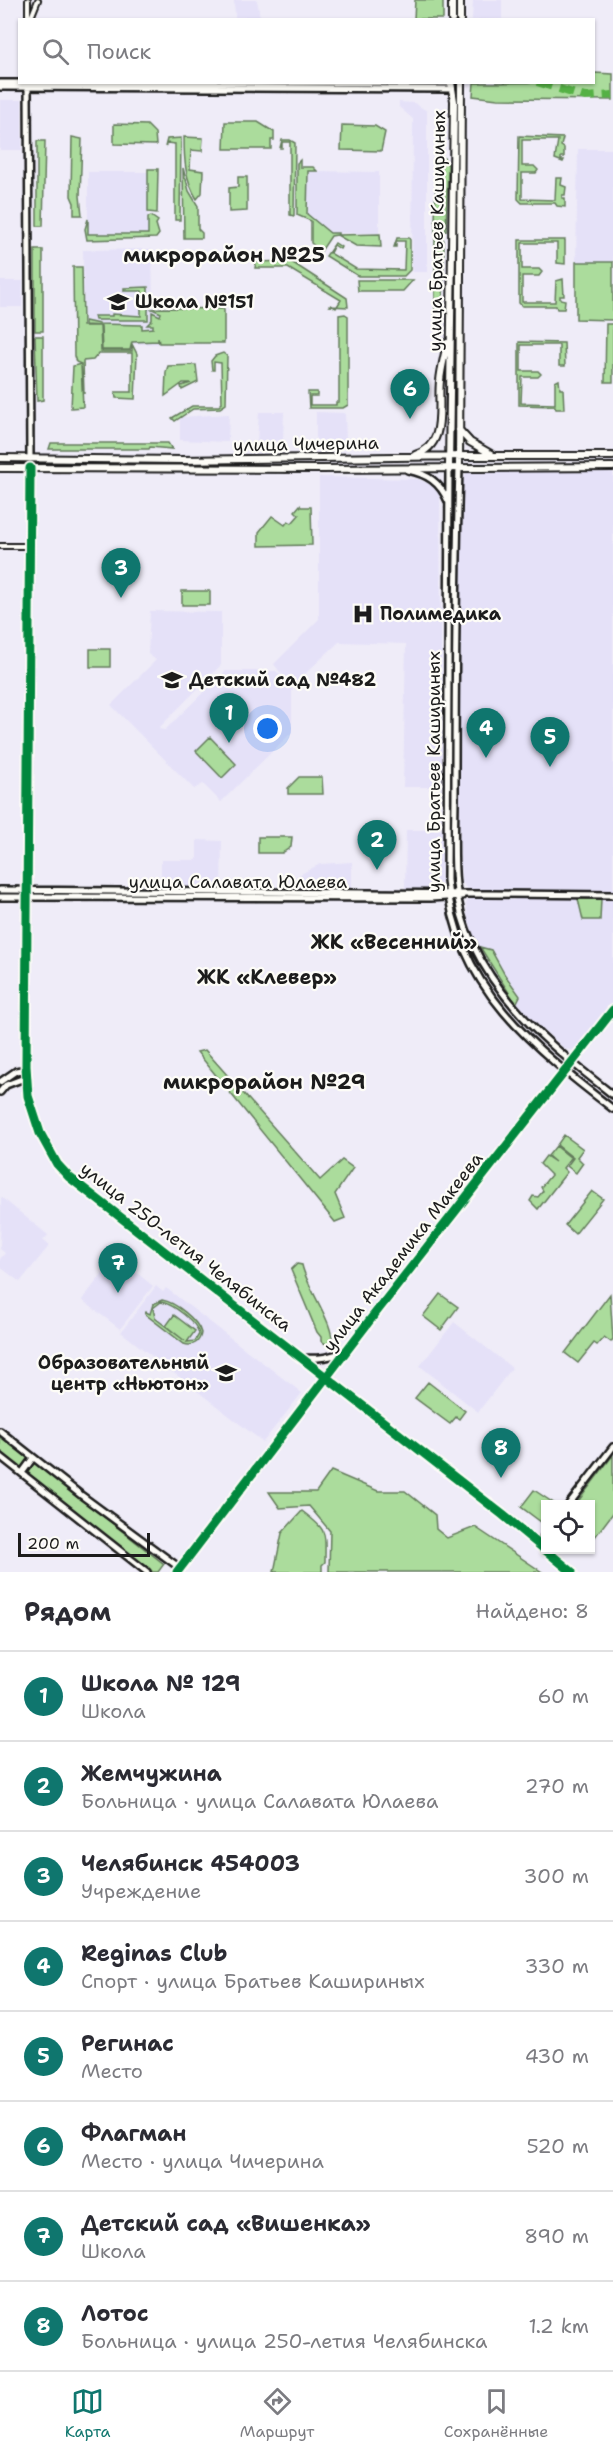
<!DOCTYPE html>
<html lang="ru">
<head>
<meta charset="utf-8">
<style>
	:root { --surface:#fff; --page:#f7f7f7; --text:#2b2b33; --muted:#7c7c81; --line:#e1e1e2; --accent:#0f766e }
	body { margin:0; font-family:"Shantell Sans",sans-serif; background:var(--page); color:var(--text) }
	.controls { position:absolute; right:18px; bottom:18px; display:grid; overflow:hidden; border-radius:0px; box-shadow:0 2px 4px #0004 }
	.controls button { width:54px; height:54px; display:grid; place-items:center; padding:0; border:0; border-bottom:2px solid var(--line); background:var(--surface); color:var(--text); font:30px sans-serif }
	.scale { position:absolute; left:18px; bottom:15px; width:132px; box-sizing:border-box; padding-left:6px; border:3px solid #1c1c1c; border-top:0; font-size:16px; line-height:21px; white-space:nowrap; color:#1c1c1c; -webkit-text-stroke:4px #fdfcf7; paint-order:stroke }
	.you { position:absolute; left:268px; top:729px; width:21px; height:21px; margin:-15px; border:4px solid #fff; border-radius:50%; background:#1a73e8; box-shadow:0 0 0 9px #1a73e833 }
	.badge { display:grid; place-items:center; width:39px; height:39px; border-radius:50%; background:var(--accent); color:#fff; font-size:20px; font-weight:700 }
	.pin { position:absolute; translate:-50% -50px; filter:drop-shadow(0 2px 3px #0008) }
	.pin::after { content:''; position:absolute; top:32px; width:21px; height:18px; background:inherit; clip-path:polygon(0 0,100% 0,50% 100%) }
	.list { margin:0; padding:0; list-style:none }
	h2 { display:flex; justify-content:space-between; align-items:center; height:78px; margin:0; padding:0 24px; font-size:26px }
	h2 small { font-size:20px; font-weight:400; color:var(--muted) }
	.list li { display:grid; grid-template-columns:39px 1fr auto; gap:18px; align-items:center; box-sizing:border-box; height:90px; padding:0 24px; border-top:2px solid var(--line) }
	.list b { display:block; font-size:22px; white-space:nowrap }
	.list p { margin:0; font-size:20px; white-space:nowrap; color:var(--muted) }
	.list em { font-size:20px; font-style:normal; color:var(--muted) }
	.icon { flex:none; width:33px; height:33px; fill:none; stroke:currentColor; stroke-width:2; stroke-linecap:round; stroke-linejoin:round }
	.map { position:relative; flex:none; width:613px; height:1572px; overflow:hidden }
	.search { position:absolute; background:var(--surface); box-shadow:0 2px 4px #0004; left:18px; right:18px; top:18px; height:66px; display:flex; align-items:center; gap:15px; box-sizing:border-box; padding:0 21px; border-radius:0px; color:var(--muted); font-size:22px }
	.sheet { height:798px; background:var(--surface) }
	nav { display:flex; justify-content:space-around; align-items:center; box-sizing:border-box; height:84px; border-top:2px solid var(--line); background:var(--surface); font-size:16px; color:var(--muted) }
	nav a { display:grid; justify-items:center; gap:3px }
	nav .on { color:var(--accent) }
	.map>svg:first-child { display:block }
	.built { fill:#e5e1f8 }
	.green { fill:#abdc9c; stroke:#647c5c; stroke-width:1.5; fill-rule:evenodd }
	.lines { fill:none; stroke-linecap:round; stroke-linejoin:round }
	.street-casing { stroke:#1c1c1c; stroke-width:8 }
	.secondary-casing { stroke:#1c1c1c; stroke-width:10 }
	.primary-casing { stroke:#1c1c1c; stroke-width:10 }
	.street { stroke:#fdfcf7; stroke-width:4 }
	.secondary { stroke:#fdfcf7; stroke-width:5 }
	.primary { stroke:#fdfcf7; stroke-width:6 }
	.quiet { stroke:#55b145; stroke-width:8; stroke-dasharray:15 8; stroke-linecap:butt }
	.cycleway-casing { stroke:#fdfcf7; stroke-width:13 }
	.cycleway { stroke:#00873e; stroke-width:9 }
	.labels { text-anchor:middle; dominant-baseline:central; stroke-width:4.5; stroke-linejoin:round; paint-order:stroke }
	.street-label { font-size:18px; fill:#1c1c1c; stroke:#fdfcf7 }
	.poi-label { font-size:18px; font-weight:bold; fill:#1c1c1c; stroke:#fdfcf7; text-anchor:start }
	.neighbourhood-label { font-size:20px; font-weight:bold; fill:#1c1c1c; stroke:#fdfcf7 }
	.quarter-label { font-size:21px; font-weight:bold; fill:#1c1c1c; stroke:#fdfcf7 }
</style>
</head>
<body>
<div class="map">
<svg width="613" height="1572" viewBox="0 0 613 1572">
	<rect width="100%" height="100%" fill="#efecf8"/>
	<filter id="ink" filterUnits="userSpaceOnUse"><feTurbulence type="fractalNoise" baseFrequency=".0167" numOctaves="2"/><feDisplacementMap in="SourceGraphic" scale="12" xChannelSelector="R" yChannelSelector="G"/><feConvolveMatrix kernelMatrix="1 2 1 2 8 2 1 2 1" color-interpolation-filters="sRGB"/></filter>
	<g filter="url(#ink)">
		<!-- built -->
		<path class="built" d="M234,0H257L260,17H235Z
			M473,0H502V19L472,20Z
			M0,100H22V150H0Z
			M399,102L414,103L427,111V272H412L413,119L399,107Z
			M578,149H613V262H576Z
			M308,171L379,172V233H330L307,214Z
			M88,172H148V234H88Z
			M152,249L153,308L224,309V343L133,344L132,351H100V327L84,326L83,250Z
			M0,281H23L22,307H0Z
			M259,412H284L283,440L257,442Z
			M316,412L345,413L346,441L316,440Z
			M229,414L228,442L180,440V417Z
			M467,472H613V892L467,889L462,882L460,866L458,742L461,483Z
			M319,477L418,479L440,489L442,787H403L406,644L339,642L292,686V732L221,802L203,784L194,789L111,705L156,660L148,654L150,611L221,612V665L158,729L165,730L225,671H276L288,683L274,664L319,619Z
			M406,830H442L441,890L405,889Z
			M197,840L222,841L221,888L161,886V860H197Z
			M352,862V889L291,888L295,877L320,864Z
			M515,896L613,898V1005L580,1048L575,1051L565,1049L521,1010L506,991L476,942L468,918L466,904L468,900L477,897L514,900Z
			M1,1197L48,1235L43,1241L49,1246L20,1282L0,1267V1259L5,1253L0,1249Z
			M116,1256L153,1286L120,1329L82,1300Z
			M156,1286L163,1292L166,1288L302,1393L263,1442L121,1332Z
			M454,1322L512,1368L478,1412L420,1366Z"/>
		<!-- green -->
		<path class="green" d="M415,0H443V19H414Z
			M594,73L613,74V100L498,99L473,96L474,83L594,82Z
			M225,122H258L274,132V140H271V149H224Z
			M114,124L147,125L155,133L156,145L114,144Z
			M342,125L375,126L385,132L381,151L341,150Z
			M519,136L563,138L561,146L564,148V157H561V160H564L563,162L555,159L558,140H522V166H534L538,170L536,173H522V199L555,200L556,178H562L561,185L566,187L565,195H562V198H565V207L557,206L555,203H522L518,199Z
			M72,137L82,139L80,196L82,215H74V203L71,196Z
			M184,137L203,138L202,151L191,150L190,169L203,171L202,193L197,199C185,180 184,159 184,137Z
			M181,138L180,220H175V144L167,143L165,147L167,139Z
			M282,140H290L295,143L294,216L290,215V142H282V148H280Z
			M37,141H45L43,226H37Z
			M436,158H444L448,165L446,231L435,232Z
			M300,160V167H313L317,171H308L307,214L330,233H338V235L380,234L381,247L356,246L337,235L331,236L321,251L311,243V221L297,215V163Z
			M183,168L189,191L198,206V229L202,233V238H184Z
			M148,169H158L157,213L148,212Z
			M238,177H247V211L229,212V188L238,187Z
			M151,216L158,221L156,224L159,234L156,238L87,240L85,229L88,219V234H148V217Z
			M442,237L444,241L443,314L435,317V238Z
			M397,238H409L410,240V270L404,276H358L326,256L335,243L341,247L340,249L334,245L330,253L356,269L404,270L405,241H396V247H394Z
			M519,240H565V264L557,263V243H522V269H539L542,272L539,276H522V302H555L556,281L563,279L564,296H560V299L565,300L564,309H557L556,306H522L519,303Z
			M35,250H43V331H35Z
			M290,261L347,298L348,307L330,306L331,305L336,308L341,300L288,268H255L256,262Z
			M576,262H613V320L576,319Z
			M73,267H82L83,326H100L101,351H132V344L137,354L135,399L116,398L115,392H132V353H99L93,360L83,361L84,394L81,365L83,407L71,408L73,366L81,364L76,362L74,356Z
			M357,280H413L403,291H358Z
			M148,287V320H95L94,316H112V314L141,316V308L146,307V300L142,299V291H124V288Z
			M161,308L224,309V343H159L158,337V341L132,342L130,350H102L101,326L85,325V321L99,324L142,325V329L153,328V325H147L152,320V312L160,316L161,313L152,309Z
			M345,314L348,316V405L343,408H309L308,392H317V396H310V405H336V402H339V315Z
			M606,324H613V382H605Z
			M35,336H43V400L37,401Z
			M519,342L564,343L565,366H559V345H521V371H538L541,374L538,377H522L521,403L555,404V382L559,380L560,389H563L564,409H556L555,406L519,405Z
			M223,353L227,356L226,404L220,408L193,409L175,421L172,418L192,406H219L222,403L221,363L214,362V370H212L211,361L215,356Z
			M196,365L198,382L182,390L181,386L191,383H183L165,396L166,372L168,366Z
			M51,443H168L172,449L150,447L149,449H49Z
			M300,505L301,507H311L312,545L259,546V532L272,516L285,525L288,521L292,523L299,515L295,511Z
			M182,591H210V605H182Z
			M90,649H110V667H90Z
			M210,737L236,764L222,778L196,751Z
			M299,777H322L323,794H288V788Z
			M258,837H292L291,847L282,853H258Z
			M578,899H601L600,920H583Z
			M480,947L491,950L505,975L520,996L516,1004Z
			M205,1050L320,1180L342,1160L353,1168L335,1194L345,1218L335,1222L197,1052Z
			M564,1135L583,1149L577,1157L583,1163L576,1173L567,1166L573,1158L557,1145Z
			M556,1146L571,1158L563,1168L567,1172L538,1209L530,1201L533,1196L538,1197L543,1191L541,1187L551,1175L540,1164L546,1156L555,1162L548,1156Z
			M592,1191L603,1199L575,1234L565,1225Z
			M297,1264L302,1265C307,1289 336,1324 332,1348L321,1341V1337L317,1332L291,1270Z
			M440,1294L458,1307L441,1330L423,1316Z
			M610,1294L613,1339L611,1342L604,1337L597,1345L594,1343L578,1363L565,1353Z
			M162,1300C175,1302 198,1320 201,1333C200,1342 193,1347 184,1344L145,1314L146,1312L150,1314L153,1304ZM161,1302C173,1304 197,1322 199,1334L195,1341L187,1342L195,1331L174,1315L166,1326L185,1341L155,1318L153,1308Z
			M428,1382L465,1411L459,1419L456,1417L450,1424L415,1398Z
			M0,1436L29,1459L21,1469L0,1453Z
			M613,1455V1513L591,1542L590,1504H576Z
			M34,1462L164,1564L158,1572H153L25,1473Z
			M331,1471L378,1491H405L435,1515L436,1529L447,1538L475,1527L542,1572H329L330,1531L309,1506L280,1508L269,1492H316Z
			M534,1490L555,1504H545V1517L541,1522L521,1507Z
			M302,1511C328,1531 325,1530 325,1562L322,1565V1572H274L282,1533Z"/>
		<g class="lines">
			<defs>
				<path id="street" d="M28,20V0
					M30,20L38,0
					M0,546H29"/>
				<path id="secondary" d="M0,83H451
					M28,85L30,458
					M0,87L451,89
					M449,467L447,880C455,986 535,1049 613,1109
					M30,468L26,1066L28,1096L40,1133L57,1164L69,1177L503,1515L572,1572
					M459,468C456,577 455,686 455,795C455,844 449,898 472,943C504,1010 556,1050 613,1095
					M408,470C427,474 440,482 448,501
					M0,890L613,895
					M0,897L431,898L462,896
					M0,1082L16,1071L26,1069
					M0,1092L6,1085L27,1077
					M301,1358C319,1359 330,1358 347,1350
					M0,1431L81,1495L180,1568
					M0,1456L147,1572
					M22,1473L33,1458
					M569,1504L613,1447
					M538,1544L546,1534
					M177,1572L370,1320L613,1010"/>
				<path id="primary" d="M452,20V0
					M460,20V0
					M459,430L470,442L491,454
					M415,455C448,445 437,407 440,381C441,368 445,355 447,343
					M0,458L182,460L469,456H613
					M449,467L454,101L451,82
					M0,468L320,469L613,467
					M459,468L461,82"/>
			</defs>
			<!-- street casing -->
			<use href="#street" class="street-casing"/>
			<!-- secondary casing -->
			<use href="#secondary" class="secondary-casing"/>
			<!-- primary casing -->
			<use href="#primary" class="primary-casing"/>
			<!-- street -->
			<use href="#street" class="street"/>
			<!-- secondary -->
			<use href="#secondary" class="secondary"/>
			<!-- primary -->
			<use href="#primary" class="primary"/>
			<!-- quiet -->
			<path class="quiet" d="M537,82L585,97L613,95"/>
			<defs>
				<path id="cycleway" d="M30,468L26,1066L28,1096L40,1133L57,1164L69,1177L503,1515L572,1572
					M177,1572L370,1320L613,1010"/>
			</defs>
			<!-- cycleway casing -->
			<use href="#cycleway" class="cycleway-casing"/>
			<!-- cycleway -->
			<use href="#cycleway" class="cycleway"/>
		</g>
	</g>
	<!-- icons -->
	<defs>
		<symbol id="school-bare" viewBox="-9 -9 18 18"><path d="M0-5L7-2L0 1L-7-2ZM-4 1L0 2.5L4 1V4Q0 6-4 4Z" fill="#1c1c1c" stroke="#fdfcf7" stroke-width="2.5" paint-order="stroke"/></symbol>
		<symbol id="hospital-bare" viewBox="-9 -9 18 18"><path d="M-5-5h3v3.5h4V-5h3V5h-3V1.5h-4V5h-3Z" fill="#1c1c1c" stroke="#fdfcf7" stroke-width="2.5" paint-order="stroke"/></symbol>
	</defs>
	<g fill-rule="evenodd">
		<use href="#school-bare" x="103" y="287" width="30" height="30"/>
		<use href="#hospital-bare" x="348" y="599" width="30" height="30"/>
		<use href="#school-bare" x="157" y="665" width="30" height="30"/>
		<use href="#school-bare" x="211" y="1358" width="30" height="30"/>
	</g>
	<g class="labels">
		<!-- street labels -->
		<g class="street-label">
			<text transform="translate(437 231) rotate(-89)">улица Братьев Кашириных</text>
			<text transform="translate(306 444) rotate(-1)">улица Чичерина</text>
			<text transform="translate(434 772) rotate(-90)">улица Братьев Кашириных</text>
			<text x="238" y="882">улица Салавата Юлаева</text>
			<text transform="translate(186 1247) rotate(38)">улица 250-летия Челябинска</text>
			<text transform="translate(403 1252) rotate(-52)">улица Академика Макеева</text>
		</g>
		<!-- poi labels -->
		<g class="poi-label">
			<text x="135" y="302">Школа №151</text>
			<text x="380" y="614">Полимедика</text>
			<text x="189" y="680">Детский сад №482</text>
			<text x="209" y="1363" text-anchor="end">Образовательный<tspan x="209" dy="21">центр «Ньютон»</tspan></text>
		</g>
		<!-- neighbourhood labels -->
		<g class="neighbourhood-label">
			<text x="394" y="942">ЖК «Весенний»</text>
			<text x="267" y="977">ЖК «Клевер»</text>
		</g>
		<!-- quarter labels -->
		<g class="quarter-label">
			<text x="224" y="255">микрорайон №25</text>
			<text x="264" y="1082">микрорайон №29</text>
		</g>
	</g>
</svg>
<div class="controls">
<button><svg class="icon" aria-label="locate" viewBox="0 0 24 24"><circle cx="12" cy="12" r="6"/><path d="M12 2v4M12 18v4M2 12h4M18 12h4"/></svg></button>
</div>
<div class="scale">200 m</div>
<div class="you"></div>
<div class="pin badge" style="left:229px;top:743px">1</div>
<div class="pin badge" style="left:377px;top:870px">2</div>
<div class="pin badge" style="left:121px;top:598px">3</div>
<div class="pin badge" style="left:486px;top:758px">4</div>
<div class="pin badge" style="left:550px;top:767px">5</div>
<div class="pin badge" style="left:410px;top:419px">6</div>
<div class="pin badge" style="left:118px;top:1293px">7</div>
<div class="pin badge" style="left:501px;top:1478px">8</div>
<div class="search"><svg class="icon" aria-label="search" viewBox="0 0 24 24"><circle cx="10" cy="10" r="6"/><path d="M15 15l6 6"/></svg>Поиск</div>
</div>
<section class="sheet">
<h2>Рядом<small>Найдено: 8</small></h2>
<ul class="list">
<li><span class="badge">1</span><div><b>Школа № 129</b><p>Школа</p></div><em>60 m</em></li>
<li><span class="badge">2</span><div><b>Жемчужина</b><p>Больница · улица Салавата Юлаева</p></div><em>270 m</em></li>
<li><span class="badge">3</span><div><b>Челябинск 454003</b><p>Учреждение</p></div><em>300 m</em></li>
<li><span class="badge">4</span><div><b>Reginas Club</b><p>Спорт · улица Братьев Кашириных</p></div><em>330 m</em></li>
<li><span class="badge">5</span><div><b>Регинас</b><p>Место</p></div><em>430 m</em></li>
<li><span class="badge">6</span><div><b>Флагман</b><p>Место · улица Чичерина</p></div><em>520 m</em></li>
<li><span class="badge">7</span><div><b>Детский сад «Вишенка»</b><p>Школа</p></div><em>890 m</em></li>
<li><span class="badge">8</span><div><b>Лотос</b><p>Больница · улица 250-летия Челябинска</p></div><em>1.2 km</em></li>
</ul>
</section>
<nav>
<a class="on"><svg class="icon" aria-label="map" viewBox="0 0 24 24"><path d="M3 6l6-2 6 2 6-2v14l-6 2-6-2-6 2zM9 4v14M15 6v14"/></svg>Карта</a>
<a><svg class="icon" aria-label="directions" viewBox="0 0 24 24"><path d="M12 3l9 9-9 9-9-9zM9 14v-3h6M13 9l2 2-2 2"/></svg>Маршрут</a>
<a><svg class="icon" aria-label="saved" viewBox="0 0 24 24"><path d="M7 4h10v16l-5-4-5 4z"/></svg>Сохранённые</a>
</nav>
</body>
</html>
